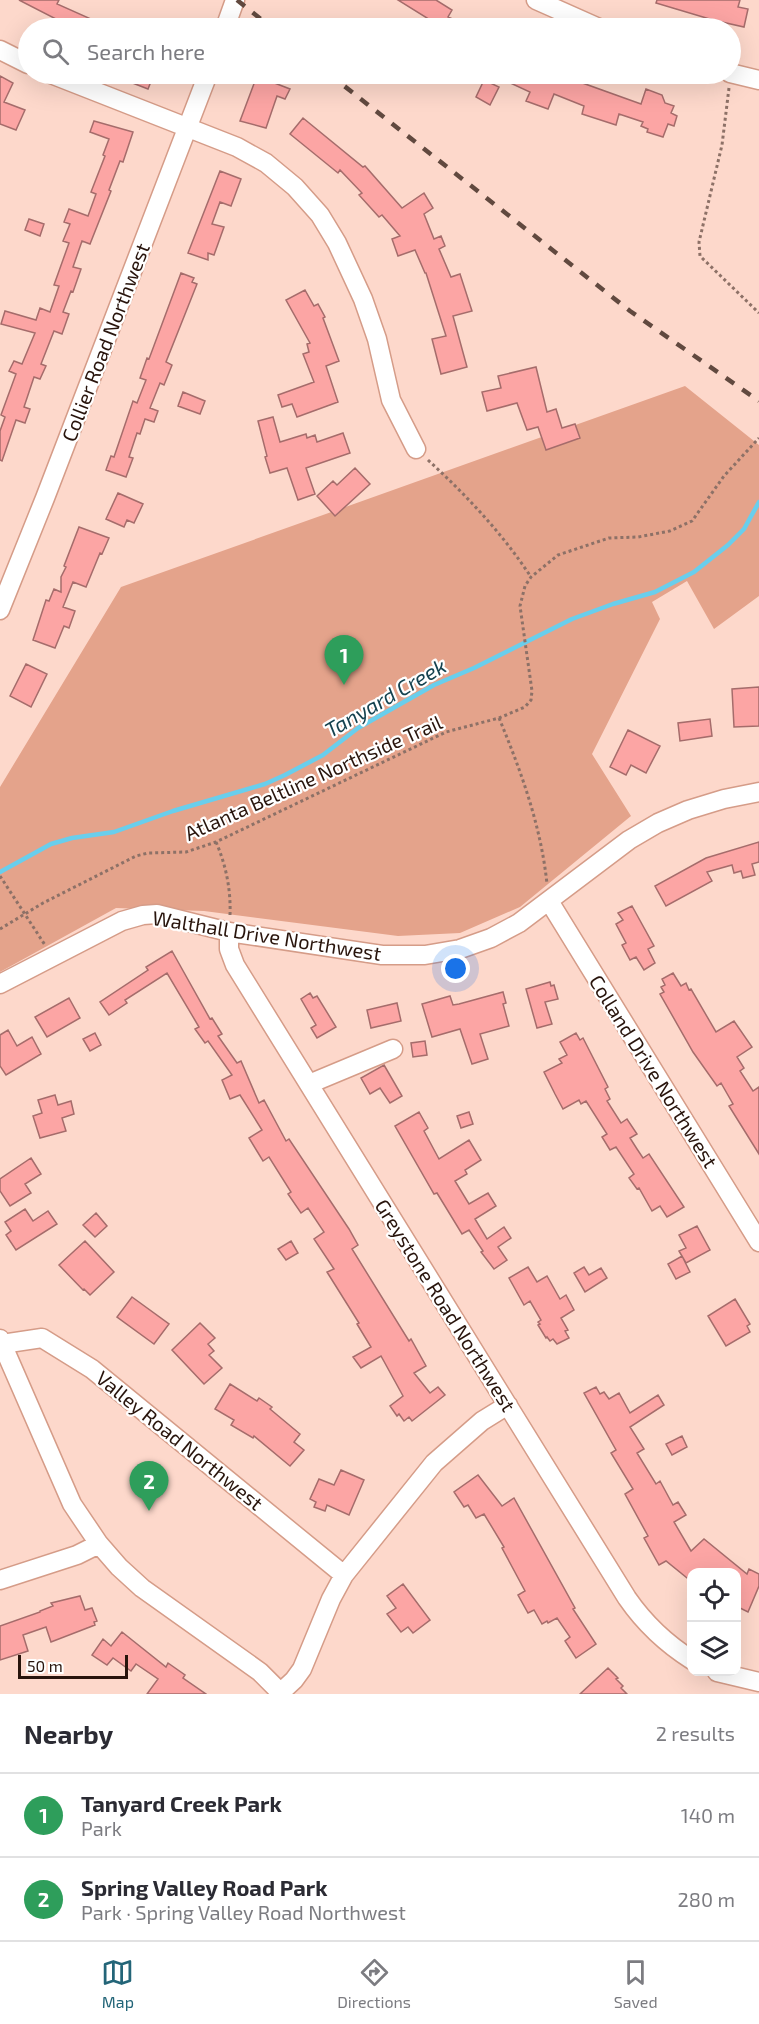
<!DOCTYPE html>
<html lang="en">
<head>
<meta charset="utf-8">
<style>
	:root { --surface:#fff; --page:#f7f7f7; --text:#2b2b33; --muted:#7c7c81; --line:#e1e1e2; --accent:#236578 }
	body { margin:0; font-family:"Exo 2",sans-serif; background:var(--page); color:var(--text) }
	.controls { position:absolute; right:18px; bottom:18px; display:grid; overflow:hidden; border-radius:12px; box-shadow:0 6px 24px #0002 }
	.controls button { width:54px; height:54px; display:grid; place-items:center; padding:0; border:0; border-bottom:2px solid var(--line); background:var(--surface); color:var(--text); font:30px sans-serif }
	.scale { position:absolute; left:18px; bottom:15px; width:110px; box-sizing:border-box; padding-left:6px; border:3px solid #28140c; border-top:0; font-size:16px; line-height:21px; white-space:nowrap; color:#28140c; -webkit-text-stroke:4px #fff; paint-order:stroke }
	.you { position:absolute; left:456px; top:969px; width:21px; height:21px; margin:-15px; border:4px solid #fff; border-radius:50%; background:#1a73e8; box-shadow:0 0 0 9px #1a73e833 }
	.badge { display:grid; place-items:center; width:39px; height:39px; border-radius:50%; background:var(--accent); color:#fff; font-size:20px; font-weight:700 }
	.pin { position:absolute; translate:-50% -50px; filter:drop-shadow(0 2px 3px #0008) }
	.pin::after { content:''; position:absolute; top:32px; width:21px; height:18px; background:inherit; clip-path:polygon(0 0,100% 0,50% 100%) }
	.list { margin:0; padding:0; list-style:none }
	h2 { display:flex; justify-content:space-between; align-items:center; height:78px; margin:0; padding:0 24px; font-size:26px }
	h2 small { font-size:20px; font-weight:400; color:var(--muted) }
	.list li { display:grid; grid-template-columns:39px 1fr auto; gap:18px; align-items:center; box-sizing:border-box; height:84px; padding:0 24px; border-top:2px solid var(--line) }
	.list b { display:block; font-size:22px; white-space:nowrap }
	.list p { margin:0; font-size:20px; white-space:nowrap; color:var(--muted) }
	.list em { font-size:20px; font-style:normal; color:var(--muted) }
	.icon { flex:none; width:33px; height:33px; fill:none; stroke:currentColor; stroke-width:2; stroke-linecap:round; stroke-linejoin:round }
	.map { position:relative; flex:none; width:759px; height:1694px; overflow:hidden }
	.search { position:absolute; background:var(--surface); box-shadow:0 6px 24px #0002; left:18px; right:18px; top:18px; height:66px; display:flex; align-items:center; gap:15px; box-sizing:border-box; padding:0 21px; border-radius:33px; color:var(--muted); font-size:22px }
	.sheet { height:246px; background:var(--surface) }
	nav { display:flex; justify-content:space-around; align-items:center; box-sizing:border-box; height:84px; border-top:2px solid var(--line); background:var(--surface); font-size:16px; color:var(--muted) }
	nav a { display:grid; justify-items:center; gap:3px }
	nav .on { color:var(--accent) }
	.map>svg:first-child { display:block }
	.green { fill:#e4a38b }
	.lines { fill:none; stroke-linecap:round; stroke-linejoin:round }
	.stream { stroke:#69ceec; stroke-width:4.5 }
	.building { fill:#fca5a4; stroke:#a56c6b; stroke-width:1.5 }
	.minor-casing { stroke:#d59c88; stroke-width:21 }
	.path { stroke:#8d7167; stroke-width:3; stroke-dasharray:3 3; stroke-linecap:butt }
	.minor { stroke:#fff; stroke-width:18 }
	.rail { stroke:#61493f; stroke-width:4.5; stroke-dasharray:10 10; stroke-linecap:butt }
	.labels { text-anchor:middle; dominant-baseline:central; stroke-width:4.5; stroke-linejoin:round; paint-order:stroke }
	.street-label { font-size:20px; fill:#28140c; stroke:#fff }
	.water-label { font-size:21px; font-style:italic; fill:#15424f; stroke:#fff }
</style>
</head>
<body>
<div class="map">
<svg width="759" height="1694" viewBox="0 0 759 1694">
	<rect width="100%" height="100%" fill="#fdd8cb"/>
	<!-- green -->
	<path class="green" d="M685,386L759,445V596L714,629L687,581L652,602L660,619L592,754L631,816L520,907L460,933L398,936L204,911L116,908L0,972V787L121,587Z"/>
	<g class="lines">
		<!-- stream -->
		<path class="stream" d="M0,872L51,844L72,838L114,832L173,811L265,784L285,775L323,755L358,728L434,685L474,668L572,619L613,604L655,592L694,572L728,545L744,529L759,502"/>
	</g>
	<!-- building -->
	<path class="building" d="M19,0H59L57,4L91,19L86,28H56L60,21Z
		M398,0H436L452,10L448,17L472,28H443Z
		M657,0H740L738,7L748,9L744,27L713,20L656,3Z
		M133,74H154L148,89L130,82Z
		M491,74H567L579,78L577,81L641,104L646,89L662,95L665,103L674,106L671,113L677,116L674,126L668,124L663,137L647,132L648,129L641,126L643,122L619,114L616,125L582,114L584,106L554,94L548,109L526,101L530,92Z
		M0,76L13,83L4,102L25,110L16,130L0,124Z
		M259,77L290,89L285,99L277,96L266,128L240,121L255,81L257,82Z
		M484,80L499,87L490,105L476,97Z
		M303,118L363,167L365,166L402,208L424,193L433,208L424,214L434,239L441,236L445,246L439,249L451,277L460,274L472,311L453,316L467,367L441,374L432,339L446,336L426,273H425L415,250L398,256L392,239L400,236L382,215L379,217L359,195L362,193L340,170L338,173L290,134Z
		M94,121L133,132L123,162L120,161L109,190L111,191L90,244L82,241L73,267L81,269L73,292L71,291L63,312L69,314L62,334L54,331L41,364L46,366L40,379L34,377L24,407L30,409L25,423L16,420L2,461L0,460V431L5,417L1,415L16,374L9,371L14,361L22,364L35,333L1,324L5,311L36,320L40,308L50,312L59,286L54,285L69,243L63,241L70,224L64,222L69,209L88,216L96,194L91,192L105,156L103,155L109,139L90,132Z
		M220,171L241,179L231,206L220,202L212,224L224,227L214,255L208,253V260L188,253Z
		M29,219L44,224L40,236L25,230Z
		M181,273L194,278L192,282L197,284L166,362L172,365L164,385L160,383L150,408L158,411L154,422L145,419L140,434L137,433L129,457L133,458L126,477L106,470L111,456L114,457L133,401L137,403L146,380L140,378L147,358L149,359Z
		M305,290L314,306L318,304L325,317L323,318L339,361L326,366L338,402L297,417L292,404L282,407L278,395L314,382L303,354L309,352L307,344L310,343L286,300Z
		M536,367L547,412L556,409L562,428L575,424L580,438L546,450L538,427L527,430L517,403L487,411L482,392L501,388L498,376Z
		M183,392L205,401L200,414L178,406Z
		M273,417L280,442L306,434L307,438L315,435L317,442L343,433L350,453L306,468L315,494L298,500L287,468L270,473L265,457L267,456L258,421Z
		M355,468L370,484L335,516L317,496L333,481L337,485Z
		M118,493L143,504L134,523L127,520L124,527L106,519Z
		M79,527L109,538L102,554L100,553L86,587L73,582L63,607L75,611L69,628L64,626L55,648L33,640L46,600L49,601L54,589L61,592V577L66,567L64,566Z
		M26,664L47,674L31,707L10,696Z
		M759,687V726L734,727L732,689Z
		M710,719L712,736L680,741L678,723Z
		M628,730L660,746L646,773L631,765L626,775L610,767Z
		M759,842V862L752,864L755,875L743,878L741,871L734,873L732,865L707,872L712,881L666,906L655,886L706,858Z
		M632,906L654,946L648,949L655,963L644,970L636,957L630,960L622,945L626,943L616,924L623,920L618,913Z
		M172,951L210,1019L212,1018L222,1034L218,1036L237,1063L241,1061L259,1103L264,1100L286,1141L289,1139L349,1229L358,1245L352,1249L409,1341L411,1339L426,1366L414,1373L430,1393L438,1387L445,1395L412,1421L409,1417L404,1421L399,1414L397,1416L390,1406L403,1396L381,1356L361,1368L353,1357L371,1347L357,1324L359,1323L327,1272L334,1269L314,1239L324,1232L308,1208L301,1213L288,1194L291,1192L269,1157L263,1161L249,1138L262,1130L240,1095L230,1099L222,1080L232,1075L208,1041L205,1043L195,1029L199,1027L167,973L125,1000L127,1003L109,1015L100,1002L148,970L146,967Z
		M673,973L681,986L686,983L689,990L691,989L716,1032L734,1021L752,1047L737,1057L744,1068L740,1071L753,1091L759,1087V1154L729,1106L733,1104L721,1083L717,1086L693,1052L660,994L664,992L661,987L665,985L662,979Z
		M550,982L551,986L554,985L558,999L545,1002L552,1024L537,1028L526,989Z
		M503,992L506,1003L503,1004L509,1026L480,1034L488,1059L472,1064L460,1029L432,1037L422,1004L450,996L453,1005L459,1004Z
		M310,993L313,998L317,996L336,1027L317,1038L311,1028L316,1025L301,999Z
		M69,998L80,1018L47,1037L35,1017Z
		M397,1003L401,1021L371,1028L367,1010Z
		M8,1030L17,1046L32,1037L41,1054L6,1075L0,1066V1035Z
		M95,1033L101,1045L90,1051L83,1039Z
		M576,1033L580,1040L583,1038L608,1087L605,1089L610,1099L607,1101L621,1123L627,1119L637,1134L630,1138L637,1149L643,1158L649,1154L684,1207L667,1217L660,1206L652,1211L639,1188L637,1189L629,1178L634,1174L616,1147L610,1150L602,1137L607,1134L586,1101L581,1104L579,1100L563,1109L555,1094L544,1072L562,1063L559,1059L567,1055L560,1042Z
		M425,1041L427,1055L413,1057L411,1043Z
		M384,1065L402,1096L390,1103L380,1088L370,1094L361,1078Z
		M55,1095L58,1105L71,1101L74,1114L62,1118L66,1131L40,1138L33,1116L42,1113L38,1100Z
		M419,1112L428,1128L424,1131L439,1159L469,1140L481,1160L465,1170L467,1174L455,1181L469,1204L488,1193L496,1206L475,1219L487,1239L504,1227L511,1238L498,1247L507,1260L494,1269L481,1252L483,1251L469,1230L462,1234L437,1193L434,1194L395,1126Z
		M469,1112L473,1124L461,1128L457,1116Z
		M31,1158L41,1174L25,1184L31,1193L10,1206L0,1191V1179Z
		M25,1209L33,1221L48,1211L57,1224L16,1250L6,1235L11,1231L5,1222Z
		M96,1213L107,1226L95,1237L83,1225Z
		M697,1226L710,1250L686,1263L679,1251L686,1248L679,1235Z
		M85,1241L114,1272L90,1295L84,1289L83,1290L59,1265Z
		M291,1241L298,1253L286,1260L278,1249Z
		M682,1256L690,1272L676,1279L668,1264Z
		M528,1267L537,1282L547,1276L560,1299L566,1295L574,1310L561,1318L568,1330L565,1331L569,1338L557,1344L553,1339L550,1341L547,1337L546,1338L538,1325L540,1324L538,1322L541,1320L530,1301L524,1305L509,1278Z
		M584,1267L589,1275L601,1268L607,1278L585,1292L574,1273Z
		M132,1297L169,1324L154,1344L117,1317Z
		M735,1299L750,1324L747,1326L750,1332L726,1346L708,1316Z
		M200,1323L215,1338L208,1344L214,1351L209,1355L222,1368L204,1384L172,1350Z
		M230,1384L257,1401L259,1398L272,1407L270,1409L300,1434L294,1442L304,1450L290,1466L254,1436L253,1438L231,1425L234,1420L215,1409Z
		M596,1387L600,1394L604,1392L609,1399L619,1393L630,1413L658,1395L664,1405L630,1427L644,1449L637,1453L656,1484L660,1481L673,1505L678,1502L686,1515L674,1522L691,1551L704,1539L747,1574L749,1569L759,1574V1586L748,1612L736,1606V1572H692V1582L666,1561L659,1565L644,1538L648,1536L625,1494L633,1489L611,1453L616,1450L584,1393Z
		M682,1436L687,1447L672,1455L666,1444Z
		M341,1470L364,1480L349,1515L327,1505L325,1511L314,1507L316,1502L310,1499L319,1479L334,1485Z
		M478,1475L502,1506L514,1498L575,1608L573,1609L596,1644L576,1658L565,1641L570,1637L557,1618L548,1623L547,1621L542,1624L534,1610L528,1613L518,1595L525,1591L502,1548L504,1547L484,1514L476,1518L468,1505L464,1507L454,1492Z
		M403,1584L430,1620L413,1633L408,1627L401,1632L387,1614L396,1608L387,1596Z
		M80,1596L85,1610L92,1608L97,1621L94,1622L95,1625L51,1642L46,1627L23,1635L28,1651L0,1660V1626L40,1612V1611L53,1606L51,1603Z
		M122,1632L166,1667L168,1663L185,1675L183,1678L206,1694H147L158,1679L136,1664L131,1671L113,1658L107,1665L92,1655L103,1639L111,1646Z
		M608,1668L618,1678L616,1679L623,1686L621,1688L627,1694H580Z"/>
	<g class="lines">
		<defs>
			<path id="minor" d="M536,0L599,28
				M225,28L235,0
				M0,50L28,64
				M730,73L759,80
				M51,74L237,147L266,163L295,187L320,215L337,243L363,299L377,339L391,400L416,449
				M0,610L45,498L208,74
				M549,901L759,1242
				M229,932V949L235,965L627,1598C645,1624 665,1643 692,1660
				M0,984L122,921L143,915L157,914L229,932L382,955H425L460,949L491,938L519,923L629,840L658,823L688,810L724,799L759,792
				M309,1084L393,1049
				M0,1339L72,1504L99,1544L119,1567L142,1588L260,1672L282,1694
				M2,1344L42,1338L92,1369L344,1575
				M0,1580L77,1555L99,1544
				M717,1672L759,1682
				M281,1692L294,1680L302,1669L331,1599L344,1575L434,1463L482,1421L508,1405"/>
		</defs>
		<!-- minor casing -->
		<use href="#minor" class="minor-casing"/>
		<!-- path -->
		<path class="path" d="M729,88L722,145L699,242L700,256L759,313
			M428,460C467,496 502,533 531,577
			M499,718C521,771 541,826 547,884
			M216,842C226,865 231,890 230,915
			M0,876L45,945
			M0,929L43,903L136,856L148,853L186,852L216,842L446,732L499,718L525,707L531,700L532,691L520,606L525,586L531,577L558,555L609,538L638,537L670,531L692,521L724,476L759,438"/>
		<!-- minor -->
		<use href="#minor" class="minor"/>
		<!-- rail -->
		<path class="rail" d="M237,0L272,28
			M329,74L630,311L759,401"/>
	</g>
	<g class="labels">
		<!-- street labels -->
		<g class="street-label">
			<text transform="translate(105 342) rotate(-69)">Collier Road Northwest</text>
			<text transform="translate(313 777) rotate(-24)">Atlanta Beltline Northside Trail</text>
			<text transform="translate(267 935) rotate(9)">Walthall Drive Northwest</text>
			<text transform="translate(654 1071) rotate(58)">Colland Drive Northwest</text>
			<text transform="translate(446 1305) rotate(58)">Greystone Road Northwest</text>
			<text transform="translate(180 1440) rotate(39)">Valley Road Northwest</text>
		</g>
		<!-- water labels -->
		<g class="water-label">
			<text transform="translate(385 697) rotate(-30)">Tanyard Creek</text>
		</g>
	</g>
</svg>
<div class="controls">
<button><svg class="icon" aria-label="locate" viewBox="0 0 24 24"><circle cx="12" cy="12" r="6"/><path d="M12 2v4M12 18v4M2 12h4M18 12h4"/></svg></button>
<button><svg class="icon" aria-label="layers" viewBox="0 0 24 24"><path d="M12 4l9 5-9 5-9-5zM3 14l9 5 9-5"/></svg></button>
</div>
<div class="scale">50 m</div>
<div class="you"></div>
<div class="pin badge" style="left:344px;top:685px;background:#2e9e5b">1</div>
<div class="pin badge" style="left:149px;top:1511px;background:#2e9e5b">2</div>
<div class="search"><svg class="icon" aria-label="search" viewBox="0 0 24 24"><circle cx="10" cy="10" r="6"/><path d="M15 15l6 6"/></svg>Search here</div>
</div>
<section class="sheet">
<h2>Nearby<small>2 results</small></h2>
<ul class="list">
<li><span class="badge" style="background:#2e9e5b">1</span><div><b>Tanyard Creek Park</b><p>Park</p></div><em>140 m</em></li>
<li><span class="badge" style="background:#2e9e5b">2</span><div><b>Spring Valley Road Park</b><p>Park · Spring Valley Road Northwest</p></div><em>280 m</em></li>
</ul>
</section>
<nav>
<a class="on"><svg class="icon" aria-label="map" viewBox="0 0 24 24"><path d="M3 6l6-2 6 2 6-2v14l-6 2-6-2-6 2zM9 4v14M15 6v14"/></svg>Map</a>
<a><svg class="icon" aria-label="directions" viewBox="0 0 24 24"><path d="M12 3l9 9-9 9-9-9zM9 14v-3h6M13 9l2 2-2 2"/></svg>Directions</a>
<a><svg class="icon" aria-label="saved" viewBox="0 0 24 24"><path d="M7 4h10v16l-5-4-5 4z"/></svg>Saved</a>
</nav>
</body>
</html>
